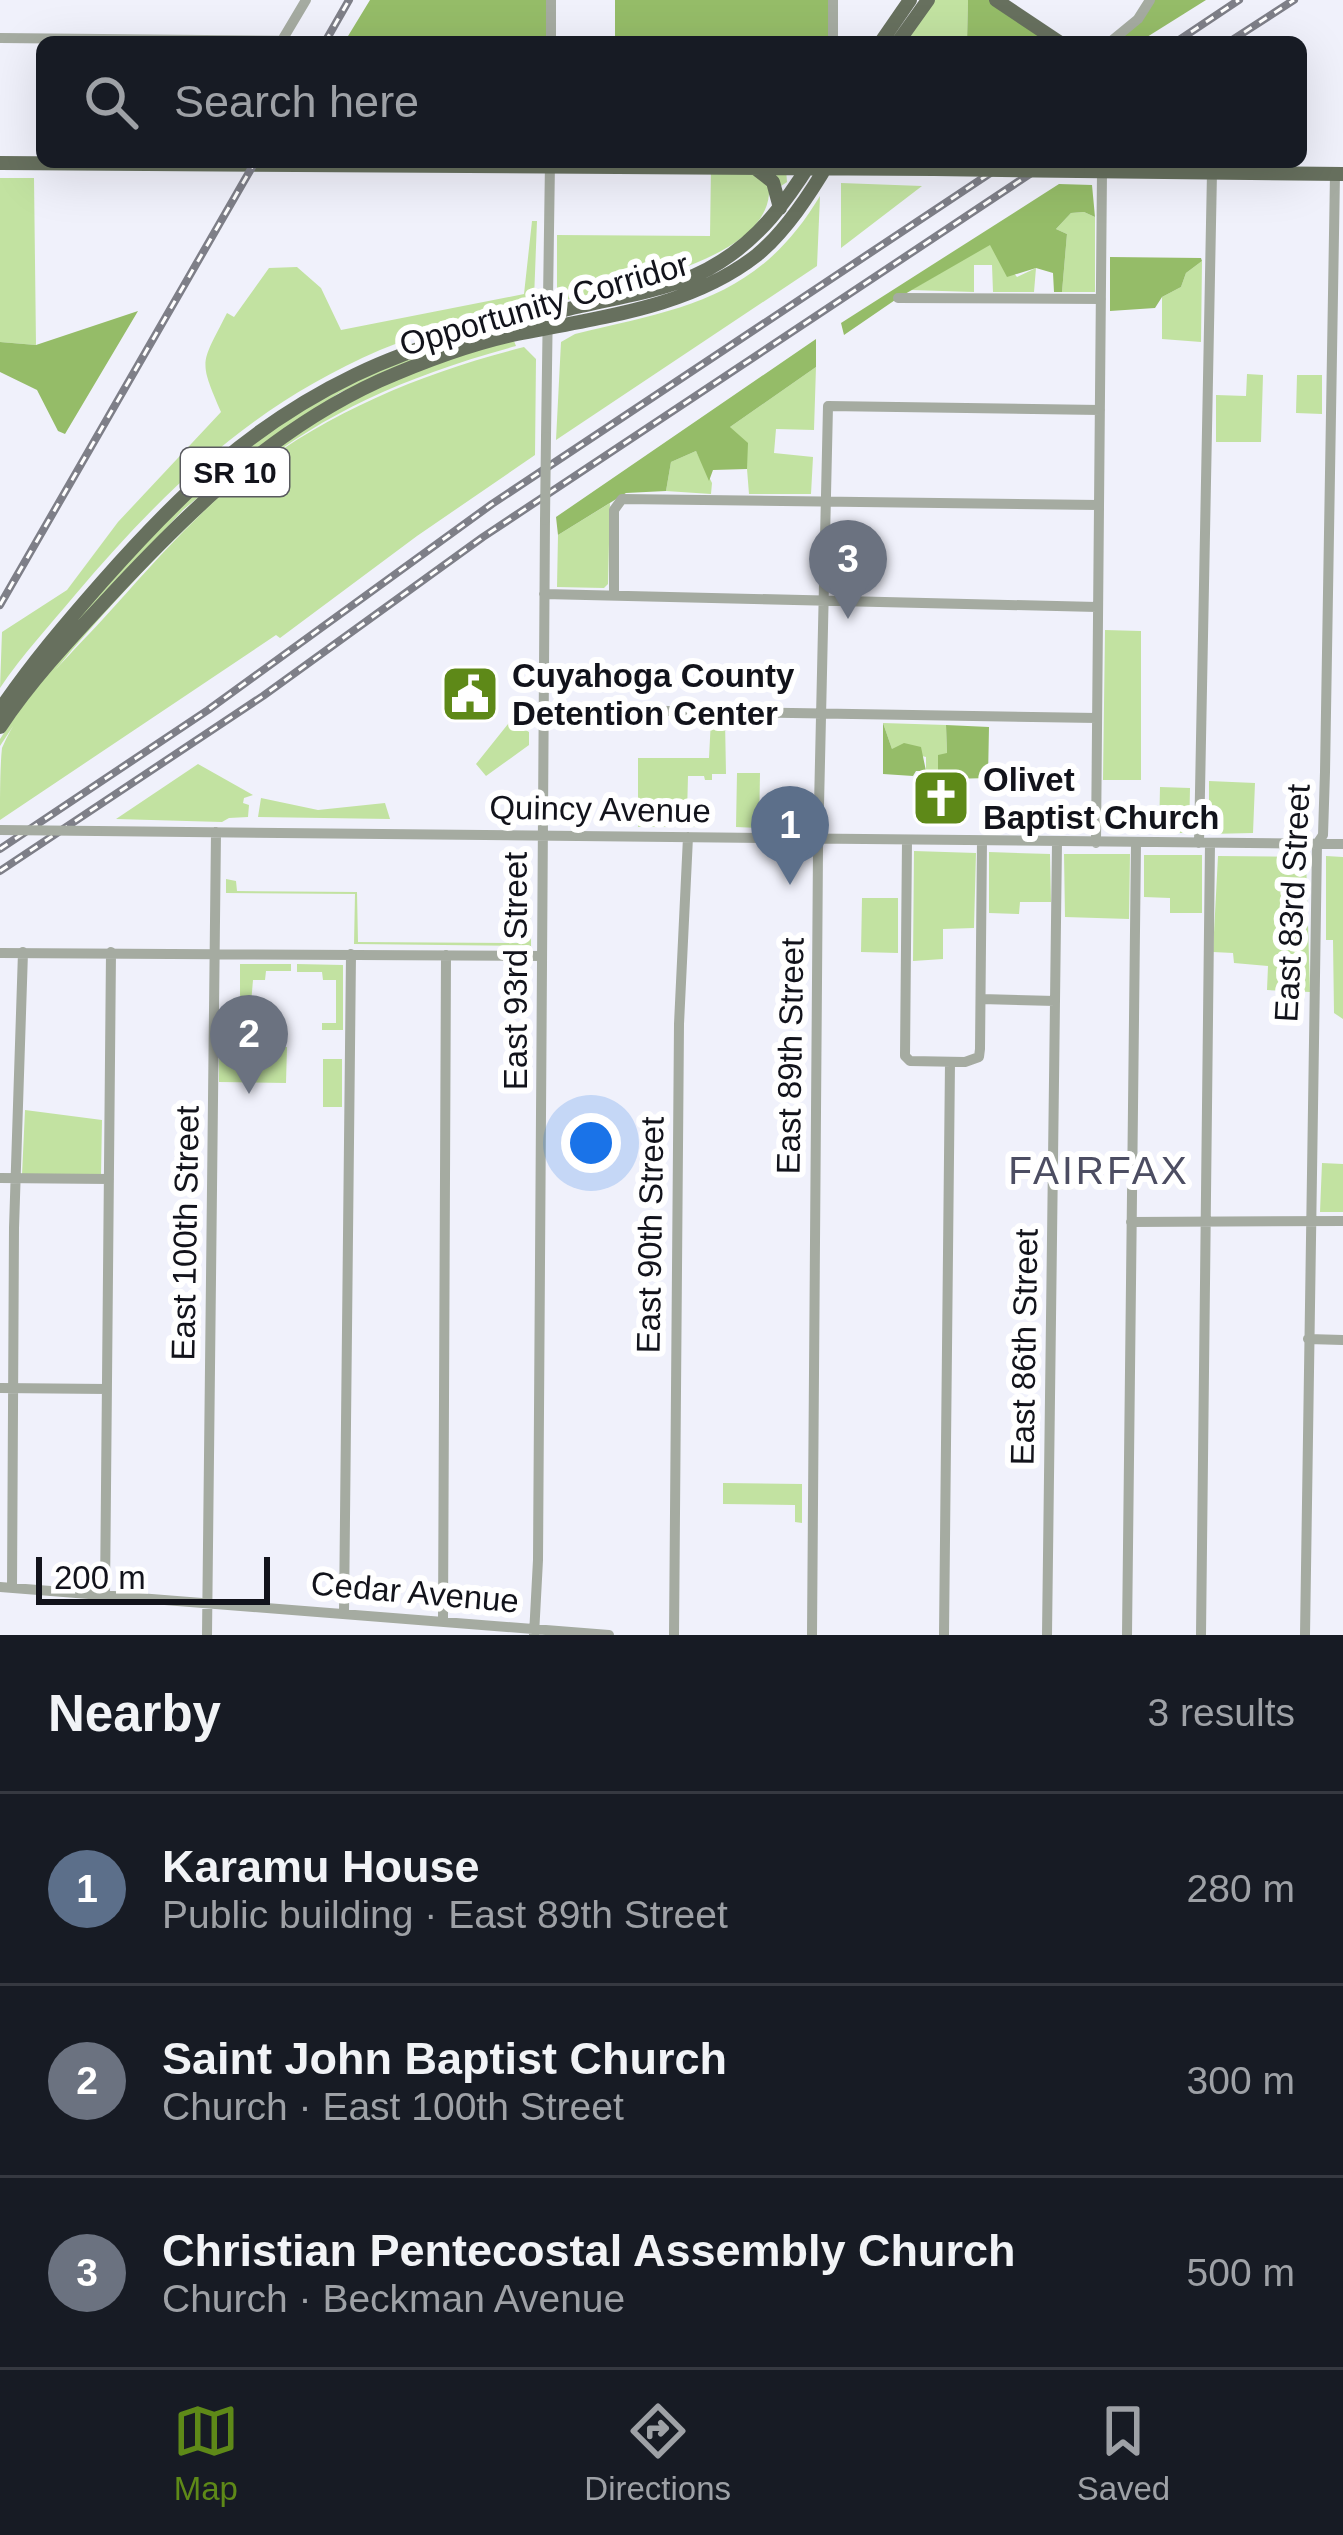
<!DOCTYPE html>
<html lang="en">
<head>
<meta charset="utf-8">
<style>
	:root { --surface:#171b24; --page:#20242c; --text:#f1f3f6; --muted:#9ea1a6; --line:#363941; --accent:#5e8918 }
	body { margin:0; font-family:Arial,sans-serif; background:var(--page); color:var(--text) }
	.scale { position:absolute; left:36px; bottom:30px; width:234px; box-sizing:border-box; padding-left:12px; border:6px solid #12131b; border-top:0; font-size:33px; line-height:42px; white-space:nowrap; color:#12131b; -webkit-text-stroke:9px #fff; paint-order:stroke }
	.you { position:absolute; left:591px; top:1143px; width:42px; height:42px; margin:-30px; border:9px solid #fff; border-radius:50%; background:#1a73e8; box-shadow:0 0 0 18px #1a73e833 }
	.badge { display:grid; place-items:center; width:78px; height:78px; border-radius:50%; background:var(--accent); color:#fff; font-size:39px; font-weight:700 }
	.pin { position:absolute; translate:-50% -99px; filter:drop-shadow(0 3px 6px #0008) }
	.pin::after { content:''; position:absolute; top:63px; width:42px; height:36px; background:inherit; clip-path:polygon(0 0,100% 0,50% 100%) }
	.list { margin:0; padding:0; list-style:none }
	h2 { display:flex; justify-content:space-between; align-items:center; height:156px; margin:0; padding:0 48px; font-size:51px }
	h2 small { font-size:39px; font-weight:400; color:var(--muted) }
	.list li { display:grid; grid-template-columns:78px 1fr auto; gap:36px; align-items:center; box-sizing:border-box; height:192px; padding:0 48px; border-top:3px solid var(--line) }
	.list b { display:block; font-size:45px; white-space:nowrap }
	.list p { margin:0; font-size:39px; white-space:nowrap; color:var(--muted) }
	.list em { font-size:39px; font-style:normal; color:var(--muted) }
	.icon { flex:none; width:66px; height:66px; fill:none; stroke:currentColor; stroke-width:2; stroke-linecap:round; stroke-linejoin:round }
	.map { position:relative; flex:none; width:1343px; height:1635px; overflow:hidden }
	.search { position:absolute; background:var(--surface); box-shadow:0 12px 48px #0002; left:36px; right:36px; top:36px; height:132px; display:flex; align-items:center; gap:30px; box-sizing:border-box; padding:0 42px; border-radius:18px; color:var(--muted); font-size:45px }
	.sheet { height:732px; background:var(--surface) }
	nav { display:flex; justify-content:space-around; align-items:center; box-sizing:border-box; height:168px; border-top:3px solid var(--line); background:var(--surface); font-size:33px; color:var(--muted) }
	nav a { display:grid; justify-items:center; gap:6px }
	nav .on { color:var(--accent) }
	.map>svg:first-child { display:block }
	.green { fill:#c2e2a1 }
	.forest { fill:#95bc68 }
	.lines { fill:none; stroke-linecap:round; stroke-linejoin:round }
	.minor { stroke:#a5aba1; stroke-width:10 }
	.major { stroke:#67705e; stroke-width:14 }
	.rail-casing { stroke:#7e7f88; stroke-width:8 }
	.rail { stroke:#fff; stroke-width:3; stroke-dasharray:9; stroke-linecap:butt }
	.minor-bridge { stroke:#a5aba1; stroke-width:10 }
	.major-bridge { stroke:#67705e; stroke-width:14 }
	.labels { text-anchor:middle; dominant-baseline:central; stroke-width:12; stroke-linejoin:round; paint-order:stroke }
	.shield { fill:#fff; stroke:#595a5f; stroke-width:3 }
	.shield-label { font-size:30px; font-weight:bold; fill:#12131b }
	.street-label { font-size:33px; fill:#12131b; stroke:#fff }
	.poi-label { font-size:33px; font-weight:bold; fill:#12131b; stroke:#fff; text-anchor:start }
	.quarter-label { font-size:39px; letter-spacing:3px; fill:#4c4d62; stroke:#fff }
</style>
</head>
<body>
<div class="map">
<svg width="1343" height="1635" viewBox="0 0 1343 1635">
	<rect width="100%" height="100%" fill="#f0f1fb"/>
	<!-- green -->
	<path class="green" d="M928,0H968L967,42H898Z
		M711,168L786,169L787,182L769,194C764,261 618,287 566,300L557,289V235L710,236Z
		M0,178H34L36,345L0,342Z
		M841,183L922,186L841,248Z
		M820,196L817,266L556,440L561,342L575,334C684,308 758,299 820,196Z
		M1084,212L1095,217V292H1062L1067,234L1056,229L1071,213Z
		M532,221H537L534,299L530,304C482,323 429,329 380,350C251,406 165,489 75,595C50,625 22,655 0,688L2,632L67,590L118,522L221,412C198,358 201,365 227,313L234,317L269,268L297,267L321,288L341,330L524,294Z
		M990,244L1017,277L1036,268L1034,292H993L992,265H974V292L911,290Z
		M1202,261L1201,342L1162,339V297L1181,287L1186,273Z
		M465,338L339,393L253,451L183,510L64,639L70,626L171,510L274,426L364,375Z
		M514,341L516,346C335,395 245,460 120,596C76,644 35,691 0,746V739C32,689 71,647 110,603C224,477 344,378 514,341Z
		M524,347L536,359L535,455L417,536L280,638L276,635L0,820C0,799 0,767 2,748C23,699 68,657 103,619C134,585 164,550 196,519C288,429 401,378 524,347Z
		M816,367L814,430L776,429L774,453L813,457L811,494H749L747,469L730,427Z
		M1247,374L1263,375L1261,442H1216V395L1246,396Z
		M1297,375H1322V414L1296,413Z
		M696,451L712,483L711,494L666,491L671,462Z
		M610,503L608,584L604,588L557,587L558,535Z
		M1105,630L1141,631V780H1103Z
		M516,714L519,726L529,732V745L486,776L476,764Z
		M711,719L725,720L726,774H712V780H705L704,776H688L687,814L680,815L681,823L705,824V827H638V758H709Z
		M883,723L946,725L947,754L938,771H926V757L892,749Z
		M198,764L253,795L244,798L243,803L249,805L248,817L229,818L222,822L116,819Z
		M737,773H760L759,828L736,827Z
		M1209,781L1255,783L1253,833L1209,834Z
		M1160,787L1190,788L1189,833H1159Z
		M261,798L318,810L385,803L390,819L258,817Z
		M914,851L976,853L974,928L943,929V959L913,961Z
		M989,852L1050,854L1051,902H1020L1019,914L989,913Z
		M1064,854H1130L1129,919L1065,917Z
		M1144,855H1202V913H1170V898L1144,897Z
		M1218,856L1306,857L1310,992L1267,990L1268,966L1234,963L1233,953L1213,952Z
		M1326,856L1343,857V1019L1334,1013L1333,940H1326Z
		M226,879L236,881L237,891L357,892L358,942L518,943L519,936L527,935V917L521,914H531V946L354,944L355,894L226,893Z
		M862,898H898V953L861,952Z
		M240,964H291V971H266L265,980H253L250,1015L248,1009H242L240,1016Z
		M297,964L343,965V1030H322V1023H336V980H323L322,972H297Z
		M219,1046L287,1047L286,1083L219,1082Z
		M323,1059H342V1107H323Z
		M25,1110L102,1120L101,1176L22,1175Z
		M1322,1163L1343,1164V1212H1320Z
		M723,1483L802,1484V1523L795,1522V1505L723,1504Z"/>
	<!-- forest -->
	<path class="forest" d="M370,0H551V42L345,41Z
		M615,0H833V42L615,40Z
		M968,0H996L1046,33L1039,42H967Z
		M1150,0H1206L1139,42H1110Z
		M1059,184L1092,185L1095,217L1084,212L1071,213L1056,229L1067,234L1062,292H1054L1053,273L1036,268L1007,277L990,245L898,298L844,335L841,323Z
		M1110,257L1201,258L1202,261L1186,273L1181,287L1162,297L1155,308L1110,311Z
		M138,311L65,434L58,431L37,390L0,372V342L36,345Z
		M816,339V367L730,427L748,443L747,469L713,470L709,481L696,451L671,462L666,491L626,493L558,535L556,517Z
		M883,723L892,749L904,743L921,747L926,771H916L913,776L883,774Z
		M946,725L989,727L988,778L951,779L947,774L946,779H938V755L947,753Z"/>
	<g class="lines">
		<!-- minor -->
		<path class="minor" d="M0,38L416,42
			M281,42L306,0
			M551,42V0
			M833,42V0
			M1110,42L1138,19L1150,0
			M898,298L1101,299
			M546,437L550,162
			M544,594L1097,607
			M614,595V510L622,499L1098,505
			M544,709L1097,718
			M97,831L1343,844
			M907,840L905,1056L910,1061L965,1062L979,1057L980,1049L982,841
			M1096,843L1102,171
			M1199,843L1212,172
			M0,953L542,956
			M981,999L1055,1001
			M0,1178L109,1179
			M1131,1222L1343,1221
			M1308,1339L1343,1340
			M0,1388L107,1389
			M0,1587L609,1635
			M12,1588L14,1228L23,952
			M105,1595L111,952
			M344,1612L351,954
			M443,1621L446,955
			M207,1635L216,832
			M534,1635L538,1560L545,520
			M674,1635L679,1024L688,837
			M812,1635L818,850L828,406L1100,410
			M944,1635L950,1062
			M1047,1635L1057,843
			M1127,1635L1136,843
			M1201,1635L1210,843
			M1305,1635L1317,844L1323,835L1325,772L1335,174"/>
		<!-- major -->
		<path class="major" d="M996,0L1059,42
			M881,42L910,0
			M898,42L928,0
			M0,163L934,169
			M755,168L773,182L780,208
			M1078,171L1343,174
			M0,710C31,664 66,623 102,582C179,495 249,426 355,375C427,340 503,324 581,306C628,295 678,289 720,262C760,237 786,202 811,162
			M0,727C32,679 71,638 111,595C190,510 272,430 379,381C420,363 465,346 508,336C592,318 687,310 757,255C786,231 810,194 829,162"/>
		<defs>
			<path id="rail" d="M325,42L349,0
				M1176,42L1239,0
				M1229,42L1294,0
				M0,605L255,162
				M0,849L208,710L492,504L1007,162
				M0,871L263,696L483,537L1048,162"/>
		</defs>
		<!-- rail casing -->
		<use href="#rail" class="rail-casing"/>
		<!-- rail -->
		<use href="#rail" class="rail"/>
		<!-- minor-bridge -->
		<path class="minor-bridge" d="M545,520L546,437
			M0,830L97,831"/>
		<!-- major-bridge -->
		<path class="major-bridge" d="M934,169L1078,171"/>
	</g>
	<!-- icons -->
	<defs>
		<symbol id="civic-square" viewBox="-11 -11 22 22"><rect x="-9" y="-9" width="18" height="18" rx="4" fill="#5e8918" stroke="#fff"/><path d="M-.6-6.5H3V-4.5H.6V-3L4-1V1h2V6H-6V1h2V-1L-.6-3ZM-1.2 2.5V6h2.4V2.5Z" fill="#fff"/></symbol>
		<symbol id="church-square" viewBox="-11 -11 22 22"><rect x="-9" y="-9" width="18" height="18" rx="4" fill="#5e8918" stroke="#fff"/><path d="M-1.2-6h2.4v3.5h3.3v2.4h-3.3V6h-2.4V-.1h-3.3v-2.4h3.3Z" fill="#fff"/></symbol>
	</defs>
	<g fill-rule="evenodd">
		<use href="#civic-square" x="437" y="661" width="66" height="66"/>
		<use href="#church-square" x="908" y="765" width="66" height="66"/>
	</g>
	<g class="labels">
		<!-- shield labels -->
		<rect class="shield" x="181" y="448" width="108" height="48" rx="9"/>
		<g class="shield-label">
			<text x="235" y="472">SR 10</text>
		</g>
		<!-- street labels -->
		<g class="street-label">
			<text transform="translate(544 304) rotate(-16)">Opportunity Corridor</text>
			<text transform="translate(600 809) rotate(1)">Quincy Avenue</text>
			<text transform="translate(1292 903) rotate(-87)">East 83rd Street</text>
			<text transform="translate(515 971) rotate(-90)">East 93rd Street</text>
			<text transform="translate(790 1056) rotate(-89)">East 89th Street</text>
			<text transform="translate(185 1233) rotate(-89)">East 100th Street</text>
			<text transform="translate(650 1235) rotate(-89)">East 90th Street</text>
			<text transform="translate(1024 1347) rotate(-89)">East 86th Street</text>
			<text transform="translate(415 1592) rotate(5)">Cedar Avenue</text>
		</g>
		<!-- poi labels -->
		<g class="poi-label">
			<text x="512" y="675">Cuyahoga County<tspan x="512" dy="38">Detention Center</tspan></text>
			<text x="983" y="779">Olivet<tspan x="983" dy="38">Baptist Church</tspan></text>
		</g>
		<!-- quarter labels -->
		<g class="quarter-label">
			<text x="1099" y="1170">FAIRFAX</text>
		</g>
	</g>
</svg>
<div class="scale">200 m</div>
<div class="you"></div>
<div class="pin badge" style="left:790px;top:885px;background:#5c6f8a">1</div>
<div class="pin badge" style="left:249px;top:1094px;background:#6b7280">2</div>
<div class="pin badge" style="left:848px;top:619px;background:#6b7280">3</div>
<div class="search"><svg class="icon" aria-label="search" viewBox="0 0 24 24"><circle cx="10" cy="10" r="6"/><path d="M15 15l6 6"/></svg>Search here</div>
</div>
<section class="sheet">
<h2>Nearby<small>3 results</small></h2>
<ul class="list">
<li><span class="badge" style="background:#5c6f8a">1</span><div><b>Karamu House</b><p>Public building · East 89th Street</p></div><em>280 m</em></li>
<li><span class="badge" style="background:#6b7280">2</span><div><b>Saint John Baptist Church</b><p>Church · East 100th Street</p></div><em>300 m</em></li>
<li><span class="badge" style="background:#6b7280">3</span><div><b>Christian Pentecostal Assembly Church</b><p>Church · Beckman Avenue</p></div><em>500 m</em></li>
</ul>
</section>
<nav>
<a class="on"><svg class="icon" aria-label="map" viewBox="0 0 24 24"><path d="M3 6l6-2 6 2 6-2v14l-6 2-6-2-6 2zM9 4v14M15 6v14"/></svg>Map</a>
<a><svg class="icon" aria-label="directions" viewBox="0 0 24 24"><path d="M12 3l9 9-9 9-9-9zM9 14v-3h6M13 9l2 2-2 2"/></svg>Directions</a>
<a><svg class="icon" aria-label="saved" viewBox="0 0 24 24"><path d="M7 4h10v16l-5-4-5 4z"/></svg>Saved</a>
</nav>
</body>
</html>
